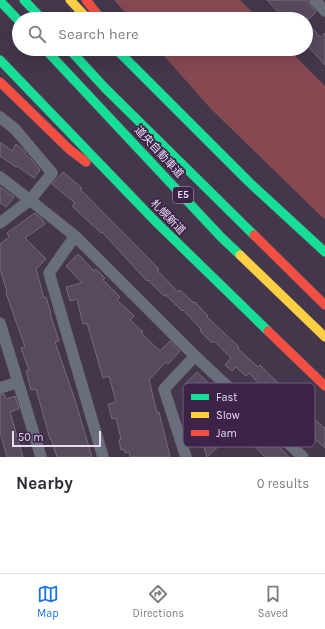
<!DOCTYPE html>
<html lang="en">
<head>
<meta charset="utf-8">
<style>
	:root { --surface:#fff; --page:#f7f7f7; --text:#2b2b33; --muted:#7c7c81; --line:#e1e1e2; --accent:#1a73e8 }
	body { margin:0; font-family:Karla,"Noto Sans JP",sans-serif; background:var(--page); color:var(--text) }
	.scale { position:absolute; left:12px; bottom:10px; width:89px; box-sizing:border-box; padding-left:4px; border:2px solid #eadbf3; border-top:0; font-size:11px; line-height:14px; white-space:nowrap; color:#eadbf3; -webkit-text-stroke:3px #3c2448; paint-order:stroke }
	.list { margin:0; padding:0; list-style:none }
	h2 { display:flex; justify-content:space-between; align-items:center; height:52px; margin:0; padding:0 16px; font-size:17px }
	h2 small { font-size:13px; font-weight:400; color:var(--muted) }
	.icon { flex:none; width:22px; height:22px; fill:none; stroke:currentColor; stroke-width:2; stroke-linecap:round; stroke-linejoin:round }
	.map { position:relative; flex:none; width:325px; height:457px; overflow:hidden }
	.search { position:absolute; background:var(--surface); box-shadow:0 4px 16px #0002; left:12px; right:12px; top:12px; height:44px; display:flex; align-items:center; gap:10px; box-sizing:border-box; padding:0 14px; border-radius:22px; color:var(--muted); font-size:15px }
	.sheet { height:116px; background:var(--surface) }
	nav { display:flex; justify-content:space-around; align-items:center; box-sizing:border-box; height:56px; border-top:1px solid var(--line); background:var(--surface); font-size:11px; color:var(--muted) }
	nav a { display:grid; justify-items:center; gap:2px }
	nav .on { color:var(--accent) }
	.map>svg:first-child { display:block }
	.forest { fill:#864952 }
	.building { fill:#574a5e; stroke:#766a7b }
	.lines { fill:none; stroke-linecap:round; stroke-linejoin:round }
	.street-casing { stroke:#5e5264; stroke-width:12 }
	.fast-casing { stroke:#5e5264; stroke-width:10 }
	.slow-casing { stroke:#5e5264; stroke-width:10 }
	.jam-casing { stroke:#5e5264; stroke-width:10 }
	.street { stroke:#686e7c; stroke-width:11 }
	.fast { stroke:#16e098; stroke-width:9 }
	.slow { stroke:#ffcf43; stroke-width:9 }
	.jam { stroke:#f24e42; stroke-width:9 }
	.labels { text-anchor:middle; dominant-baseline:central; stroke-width:3.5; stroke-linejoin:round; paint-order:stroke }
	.shield { fill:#3c2448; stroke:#b6a4c0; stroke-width:1 }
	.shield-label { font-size:10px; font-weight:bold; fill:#eadbf3 }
	.street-label { font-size:11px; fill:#eadbf3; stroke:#3c2448 }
	.key { fill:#3c2448; stroke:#705b7b; stroke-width:1 }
	.key-label { font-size:11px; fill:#eadbf3 }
</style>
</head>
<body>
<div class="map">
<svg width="325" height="457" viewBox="0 0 325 457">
	<rect width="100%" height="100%" fill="#44364b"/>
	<!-- forest -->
	<path class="forest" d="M114,0H240L259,19H131Z
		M158,49H288L325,86V220L211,109Z"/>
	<!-- building -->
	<path class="building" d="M267,0H307L316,12L309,19H285Z
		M306,21L320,37L325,33V65L306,44Z
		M0,142L12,151L16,144L22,149L26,153L25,154L31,159L40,170L34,178L17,166L16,167L0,156Z
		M63,172L82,188L80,189L159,269L157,270L178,292L180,290L194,303L195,302L208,316L207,317L239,347L238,349L258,367L260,365L305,410L324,428L325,427V448L282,409L249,373L246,376L236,367L232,371L225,365L231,358L214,341L212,343L200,331L201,329L183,310L182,311L166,295L164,296L148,280L147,281L102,232L101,233L72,206L75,203L52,184Z
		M0,187L14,197L6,207L0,203Z
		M35,213L41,218L45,224L25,238L46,259L36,269L44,298L46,297L51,313H50L59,341L55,342L75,400L92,457H57L51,439H50L36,389L31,390L26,371L29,370L21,348L25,347L6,293L7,292L0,269V244L9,237L7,233Z
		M78,254L94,271L96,269L105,278L103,280L120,297L117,300L134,316L130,320L143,332L141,333L160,351L170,341L180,351L168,364L166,362L149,380L157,413L159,412L170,457H130L129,452L125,453L124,449L121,450L119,440L121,439L116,418L112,419L108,404L116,402L109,376L103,378L87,323L83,324L77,299L70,301L66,287L82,283L66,266Z
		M197,372L224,398L220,402L245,426L253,424L254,433L264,442L270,437L289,457H265L251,442L250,448L211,413L221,444L207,457L199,431L187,412L204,402L185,384Z
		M4,394L6,399L15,396L19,409L10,412L23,457H7L0,432V395Z"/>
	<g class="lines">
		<defs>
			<path id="street" d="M315,0L325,11
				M0,117L15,129L52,173L30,200L0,223
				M0,177L30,200L75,236L195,356L303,457
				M75,236L49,273L103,457
				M0,323L41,457
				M0,388L18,382
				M186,457L164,389L195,356"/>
			<path id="fast" d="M24,0L42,19
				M0,1L19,21
				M45,49L221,237L240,255
				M69,49L105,88L254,235
				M116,49L250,183L325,252
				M0,60L155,221L268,331"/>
			<path id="slow" d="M70,0L88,19
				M240,255L325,337"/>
			<path id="jam" d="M86,0L101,19
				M0,82L70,150L86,162
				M254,235L325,305
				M268,331L325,386"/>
		</defs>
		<!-- street casing -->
		<use href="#street" class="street-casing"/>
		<!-- fast casing -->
		<use href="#fast" class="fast-casing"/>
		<!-- slow casing -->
		<use href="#slow" class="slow-casing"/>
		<!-- jam casing -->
		<use href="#jam" class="jam-casing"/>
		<!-- street -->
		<use href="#street" class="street"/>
		<!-- fast -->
		<use href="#fast" class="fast"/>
		<!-- slow -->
		<use href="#slow" class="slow"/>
		<!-- jam -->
		<use href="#jam" class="jam"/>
	</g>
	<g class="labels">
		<!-- shield labels -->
		<rect class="shield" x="173" y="187" width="20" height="16" rx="3"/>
		<g class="shield-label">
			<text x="183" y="195">E5</text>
		</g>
		<!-- street labels -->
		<g class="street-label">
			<text transform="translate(159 152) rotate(47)">道央自動車道</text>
			<text transform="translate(168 217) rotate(45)">札幌新道</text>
		</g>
	</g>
	<!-- legend -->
	<rect x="183" y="383" width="132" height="64" rx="6" class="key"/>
	<rect x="191" y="394" width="18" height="6" fill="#16e098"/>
	<rect x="191" y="412" width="18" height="6" fill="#ffcf43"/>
	<rect x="191" y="430" width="18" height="6" fill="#f24e42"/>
	<g class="key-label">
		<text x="216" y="401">Fast</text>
		<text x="216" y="419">Slow</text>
		<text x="216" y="437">Jam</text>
	</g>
</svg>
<div class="scale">50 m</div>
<div class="search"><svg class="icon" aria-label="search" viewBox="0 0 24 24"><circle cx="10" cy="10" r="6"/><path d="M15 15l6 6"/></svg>Search here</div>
</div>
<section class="sheet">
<h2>Nearby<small>0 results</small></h2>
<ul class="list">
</ul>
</section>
<nav>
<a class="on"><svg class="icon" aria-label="map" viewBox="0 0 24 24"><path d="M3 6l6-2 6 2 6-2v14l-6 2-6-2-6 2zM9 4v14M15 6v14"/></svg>Map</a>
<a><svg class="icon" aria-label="directions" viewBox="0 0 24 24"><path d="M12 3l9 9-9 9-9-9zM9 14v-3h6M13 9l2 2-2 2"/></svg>Directions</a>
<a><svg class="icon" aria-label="saved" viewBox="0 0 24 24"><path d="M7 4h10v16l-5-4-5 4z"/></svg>Saved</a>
</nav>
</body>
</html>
